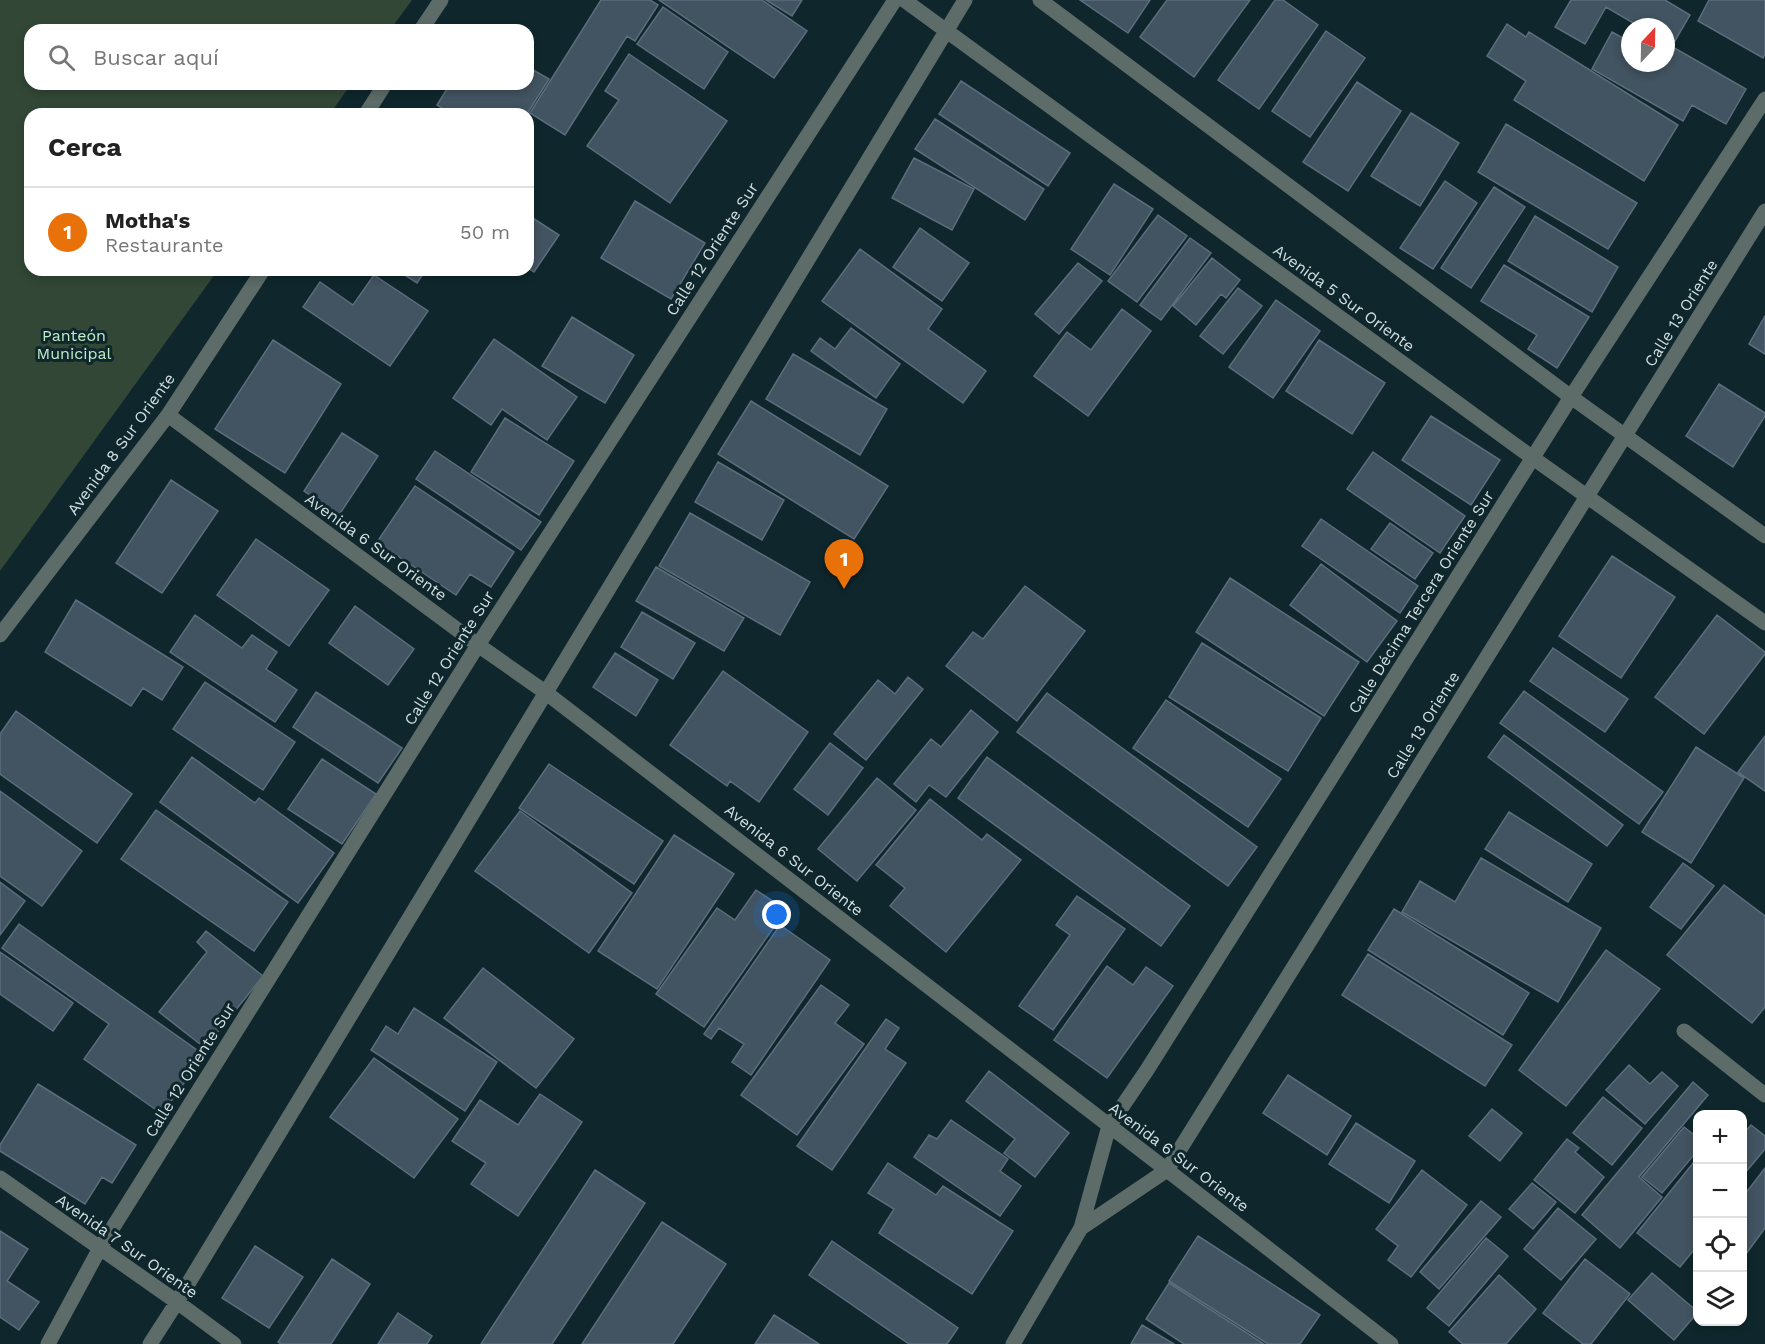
<!DOCTYPE html>
<html lang="es">
<head>
<meta charset="utf-8">
<style>
	:root { --surface:#fff; --page:#f2f2f2; --text:#222; --muted:#767676; --line:#e0e0e0; --accent:#805861 }
	body { margin:0; font-family:"Work Sans",sans-serif; background:var(--page); color:var(--text) }
	.controls { position:absolute; right:18px; bottom:18px; display:grid; overflow:hidden; border-radius:12px; box-shadow:0 3px 9px #0003 }
	.controls button { width:54px; height:54px; display:grid; place-items:center; padding:0; border:0; border-bottom:2px solid var(--line); background:var(--surface); color:var(--text); font:30px sans-serif }
	.compass { position:absolute; left:1621px; top:18px; width:54px; height:54px; border-radius:50%; background:var(--surface); box-shadow:0 3px 9px #0003; rotate:22deg }
	.you { position:absolute; left:777px; top:915px; width:21px; height:21px; margin:-15px; border:4px solid #fff; border-radius:50%; background:#1a73e8; box-shadow:0 0 0 9px #1a73e833 }
	.badge { display:grid; place-items:center; width:39px; height:39px; border-radius:50%; background:var(--accent); color:#fff; font-size:20px; font-weight:700 }
	.pin { position:absolute; translate:-50% -50px; filter:drop-shadow(0 2px 3px #0008) }
	.pin::after { content:''; position:absolute; top:32px; width:21px; height:18px; background:inherit; clip-path:polygon(0 0,100% 0,50% 100%) }
	.list { margin:0; padding:0; list-style:none }
	h2 { display:flex; justify-content:space-between; align-items:center; height:78px; margin:0; padding:0 24px; font-size:26px }
	h2 small { font-size:20px; font-weight:400; color:var(--muted) }
	.list li { display:grid; grid-template-columns:39px 1fr auto; gap:18px; align-items:center; box-sizing:border-box; height:90px; padding:0 24px; border-top:2px solid var(--line) }
	.list b { display:block; font-size:22px; white-space:nowrap }
	.list p { margin:0; font-size:20px; white-space:nowrap; color:var(--muted) }
	.list em { font-size:20px; font-style:normal; color:var(--muted) }
	.icon { flex:none; width:33px; height:33px; fill:none; stroke:currentColor; stroke-width:2; stroke-linecap:round; stroke-linejoin:round }
	.map { position:relative; flex:none; width:1765px; height:1344px; overflow:hidden }
	.search { position:absolute; background:var(--surface); box-shadow:0 3px 9px #0003; left:24px; top:24px; width:510px; height:66px; display:flex; align-items:center; gap:15px; box-sizing:border-box; padding:0 21px; border-radius:18px; color:var(--muted); font-size:22px }
	.panel { position:absolute; background:var(--surface); box-shadow:0 3px 9px #0003; left:24px; top:108px; width:510px; height:168px; border-radius:18px }
	.map>svg:first-child { display:block }
	.green { fill:#324736 }
	.building { fill:#425361; stroke:#5b6d7c; stroke-width:1.5 }
	.lines { fill:none; stroke-linecap:round; stroke-linejoin:round }
	.minor { stroke:#5d6c68; stroke-width:15 }
	.labels { text-anchor:middle; dominant-baseline:central; stroke-width:6; stroke-linejoin:round; paint-order:stroke }
	.street-label { font-size:16px; fill:#d1dfe2; stroke:#0f272c }
	.park-label { font-size:16px; fill:#c0eec7; stroke:#0f272c }
</style>
</head>
<body>
<div class="map">
<svg width="1765" height="1344" viewBox="0 0 1765 1344">
	<rect width="100%" height="100%" fill="#0f272c"/>
	<!-- green -->
	<path class="green" d="M0,0H412L390,30H30V84H351L330,114H30V270H218L0,571Z"/>
	<!-- building -->
	<path class="building" d="M601,0H650L658,5L635,41L627,36L565,135L530,113Z
		M659,0H762L807,31L774,78Z
		M766,0H802L792,16Z
		M1080,0H1150L1128,33Z
		M1167,0H1250L1194,77L1140,37Z
		M1275,0H1283L1318,25L1259,109L1218,80Z
		M1571,0H1665L1690,15L1672,46L1666,42V27H1640L1606,7L1585,44L1555,27Z
		M1709,0H1765V54L1763,58L1698,21Z
		M663,7L728,52L704,89L637,44Z
		M1507,24L1526,37L1529,32L1678,125L1644,181L1514,100L1526,81L1487,56Z
		M1326,31L1365,58L1310,137L1272,111Z
		M1612,32L1630,42V63H1666V43L1746,89L1726,124L1692,105L1683,121L1592,69Z
		M629,54L727,121L670,203L587,146L619,100L605,91Z
		M528,67L549,79L527,114H451L437,105L450,84H528Z
		M961,81L1070,153L1048,186L939,114Z
		M1357,82L1401,111L1348,191L1303,162Z
		M1411,113L1459,143L1420,206L1371,176Z
		M935,119L1044,189L1025,220L915,149Z
		M1506,124L1637,203L1608,249L1478,172Z
		M914,158L974,189L952,230L892,198Z
		M1445,181L1477,203L1433,269L1400,248Z
		M1114,184L1153,209L1110,275L1071,249Z
		M1494,187L1525,207L1471,288L1441,268Z
		M635,201L705,243L671,299L601,258Z
		M528,215L559,235L534,272L528,268Z
		M1158,215L1187,236L1137,302L1108,281Z
		M1535,216L1618,267L1592,312L1508,261Z
		M920,228L969,263L942,301L893,267Z
		M1190,238L1211,253L1161,320L1140,305Z
		M860,249L942,309L928,329L986,371L963,403L822,301Z
		M1212,258L1240,280L1226,298L1221,294L1196,325L1173,306Z
		M1078,263L1102,281L1059,334L1035,314Z
		M1504,265L1589,317L1557,368L1528,349L1537,335L1481,301Z
		M397,270H426L417,283Z
		M374,275L428,311L390,366L303,307L320,282L353,305Z
		M1238,288L1262,306L1223,354L1200,336Z
		M1276,300L1320,331L1273,398L1229,367Z
		M1122,309L1151,331L1088,416L1034,376L1067,332L1091,350Z
		M1765,316V354L1749,344Z
		M572,317L634,355L605,403L542,366Z
		M851,328L900,364L876,398L811,351L820,338L835,349Z
		M494,339L577,397L547,440L502,409L491,425L453,398Z
		M273,340L341,384L285,473L215,429Z
		M1319,340L1385,383L1352,434L1286,391Z
		M793,354L887,409L860,455L766,399Z
		M1719,384L1765,413V416L1733,467L1686,436Z
		M751,401L888,486L854,539L718,454Z
		M1431,416L1500,460L1471,505L1402,460Z
		M505,418L574,461L539,515L471,472Z
		M342,433L378,456L339,515L304,491Z
		M435,451L541,522L521,550L416,479Z
		M1373,452L1465,516L1440,553L1347,489Z
		M718,462L784,500L762,540L695,502Z
		M171,480L218,511L162,593L116,563Z
		M415,486L514,552L491,587L470,574L456,595L377,542Z
		M690,513L810,582L780,635L659,566Z
		M1321,519L1418,586L1400,613L1302,546Z
		M1390,523L1433,553L1415,579L1371,549Z
		M256,539L329,590L289,646L217,595Z
		M1612,556L1675,597L1621,678L1559,636Z
		M1321,564L1397,621L1367,662L1290,605Z
		M656,567L744,618L724,651L636,601Z
		M1230,578L1359,662L1324,716L1196,632Z
		M1025,586L1085,631L1017,721L946,666L973,632L983,639Z
		M76,600L183,667L162,700L143,688L131,706L45,652Z
		M355,606L414,649L388,685L329,643Z
		M642,612L695,643L673,679L621,647Z
		M195,615L242,648L252,635L277,652L266,669L297,690L275,722L170,652Z
		M1717,615L1765,652V654L1704,734L1655,697Z
		M1202,643L1321,718L1288,771L1169,697Z
		M1553,648L1628,699L1605,732L1530,681Z
		M615,653L658,680L636,716L593,687Z
		M723,671L808,732L759,802L730,781L727,786L670,745Z
		M908,677L923,689L866,760L834,734L878,680L895,694Z
		M205,682L295,742L263,790L173,729Z
		M1524,691L1663,792L1639,824L1500,723Z
		M316,692L402,748L378,783L293,727Z
		M1047,693L1257,847L1228,886L1017,732Z
		M1166,700L1281,779L1248,827L1133,748Z
		M971,710L998,732L946,797L929,785L916,802L894,784L931,739L941,747Z
		M16,711L132,794L97,843L0,774V734Z
		M1504,735L1623,825L1607,846L1488,757Z
		M1765,736V791L1738,772Z
		M830,743L863,768L828,815L794,789Z
		M1696,747L1744,778L1691,863L1642,832Z
		M192,757L255,803L259,798L334,853L298,903L160,802Z
		M987,757L1190,906L1161,946L958,798Z
		M322,759L376,794L342,844L288,809Z
		M549,764L663,841L634,884L519,808Z
		M877,778L916,810L857,881L818,849Z
		M0,791L82,851L42,906L0,876Z
		M930,799L982,840L987,834L1021,860L946,952L890,906L905,888L876,865Z
		M156,810L288,902L254,951L121,859Z
		M520,811L632,893L589,953L475,871Z
		M1509,812L1592,864L1568,902L1485,849Z
		M674,835L734,874L657,989L598,951Z
		M1481,858L1601,928L1558,1002L1402,912L1420,881L1455,902Z
		M1683,863L1714,886L1681,929L1650,907Z
		M0,882L25,901L0,935Z
		M1724,885L1765,916V1007L1752,1023L1667,955Z
		M756,890L786,910L704,1027L656,994L717,908L735,920Z
		M1077,896L1125,929L1053,1030L1019,1006L1070,935L1056,925Z
		M1394,909L1529,993L1503,1035L1368,950Z
		M19,924L204,1055L162,1114L84,1059L109,1024L2,948Z
		M780,925L830,960L751,1075L732,1062L744,1044L719,1028L711,1039L704,1034Z
		M206,931L263,976L205,1048L159,1012L207,952L197,942Z
		M1606,950L1660,989L1566,1106L1519,1070Z
		M0,952L73,1003L53,1031L0,994Z
		M1368,954L1512,1045L1485,1086L1342,995Z
		M1107,966L1133,985L1146,967L1173,986L1107,1078L1054,1040Z
		M483,968L574,1039L536,1088L444,1018Z
		M821,985L849,1005L835,1023L864,1044L797,1135L741,1095Z
		M414,1008L497,1062L465,1111L371,1050L386,1026L398,1034Z
		M886,1019L899,1028L885,1049L906,1063L832,1170L797,1146Z
		M374,1058L458,1119L414,1178L330,1117Z
		M1629,1065L1650,1084L1662,1072L1678,1086L1645,1124L1606,1090Z
		M989,1071L1069,1133L1035,1177L1004,1153L1015,1139L966,1101Z
		M1288,1075L1351,1116L1327,1155L1263,1113Z
		M1693,1082L1708,1095L1639,1177L1662,1197L1620,1248L1582,1215Z
		M38,1084L136,1145L112,1183L102,1177L85,1204L0,1151V1145Z
		M540,1094L582,1122L518,1216L471,1184L486,1163L452,1141L480,1100L518,1125Z
		M1603,1097L1642,1128L1612,1165L1573,1133Z
		M1492,1109L1522,1133L1500,1161L1469,1136Z
		M951,1120L1008,1159L1000,1171L1021,1186L1000,1216L914,1157L929,1135L937,1139Z
		M1356,1123L1415,1161L1389,1203L1329,1164Z
		M1751,1125L1765,1136V1149L1745,1173L1742,1171V1135Z
		M1684,1127L1698,1138V1150L1662,1193L1642,1177Z
		M1567,1139L1579,1148L1575,1152L1604,1177L1575,1213L1534,1180Z
		M1698,1157V1245L1680,1267L1637,1233Z
		M888,1163L936,1195L943,1186L1013,1231L972,1294L879,1233L894,1209L868,1193Z
		M1765,1168V1228L1746,1254L1742,1251V1198Z
		M595,1170L645,1203L552,1344H481Z
		M1422,1170L1467,1205L1411,1277L1388,1260L1398,1246L1376,1229Z
		M1532,1183L1556,1202L1533,1229L1509,1209Z
		M1481,1201L1501,1217L1439,1289L1420,1272Z
		M1558,1208L1596,1239L1561,1280L1524,1249Z
		M662,1222L726,1264L673,1344H582Z
		M0,1231L28,1249L7,1281L39,1302L19,1330L0,1317Z
		M1198,1236L1320,1315L1300,1344H1268L1169,1281Z
		M1486,1238L1508,1256L1449,1326L1427,1308Z
		M832,1241L958,1328L947,1344H909L809,1275Z
		M255,1246L303,1277L269,1328L222,1298Z
		M332,1259L370,1284L331,1344H281L278,1342Z
		M1585,1259L1630,1294L1591,1344H1583L1543,1313Z
		M1652,1273L1698,1312L1674,1340L1628,1300Z
		M1499,1275L1536,1309L1506,1344H1463L1449,1332Z
		M1169,1283L1264,1344H1184L1146,1319Z
		M398,1313L432,1336L427,1344H378Z
		M774,1315L819,1344H755Z
		M1142,1325L1174,1344H1131Z"/>
	<g class="lines">
		<!-- minor -->
		<path class="minor" d="M904,0L1533,458L1765,623
			M1040,0L1571,397L1765,536
			M421,30L441,0
			M366,114L385,84
			M168,415L478,645L545,692L1167,1170L1391,1344
			M0,635L168,415L263,270
			M1684,1031L1765,1095
			M0,1178L177,1302L234,1344
			M1081,1228L1167,1170L1765,211
			M48,1344L100,1248L478,645L895,0
			M150,1344L177,1302L965,0
			M1013,1344L1081,1228L1109,1126L1147,1070L1571,397L1765,99"/>
	</g>
	<g class="labels">
		<!-- street labels -->
		<g class="street-label">
			<text transform="translate(712 249) rotate(-57)">Calle 12 Oriente Sur</text>
			<text transform="translate(1344 298) rotate(36)">Avenida 5 Sur Oriente</text>
			<text transform="translate(1681 313) rotate(-58)">Calle 13 Oriente</text>
			<text transform="translate(121 444) rotate(-54)">Avenida 8 Sur Oriente</text>
			<text transform="translate(376 547) rotate(36)">Avenida 6 Sur Oriente</text>
			<text transform="translate(1421 602) rotate(-58)">Calle Décima Tercera Oriente Sur</text>
			<text transform="translate(449 658) rotate(-58)">Calle 12 Oriente Sur</text>
			<text transform="translate(1423 725) rotate(-58)">Calle 13 Oriente</text>
			<text transform="translate(794 860) rotate(38)">Avenida 6 Sur Oriente</text>
			<text transform="translate(190 1070) rotate(-58)">Calle 12 Oriente Sur</text>
			<text transform="translate(1179 1157) rotate(37)">Avenida 6 Sur Oriente</text>
			<text transform="translate(127 1246) rotate(35)">Avenida 7 Sur Oriente</text>
		</g>
		<!-- park labels -->
		<g class="park-label">
			<text x="74" y="335">Panteón<tspan x="74" dy="18">Municipal</tspan></text>
		</g>
	</g>
</svg>
<div class="controls">
<button>+</button>
<button>−</button>
<button><svg class="icon" aria-label="locate" viewBox="0 0 24 24"><circle cx="12" cy="12" r="6"/><path d="M12 2v4M12 18v4M2 12h4M18 12h4"/></svg></button>
<button><svg class="icon" aria-label="layers" viewBox="0 0 24 24"><path d="M12 4l9 5-9 5-9-5zM3 14l9 5 9-5"/></svg></button>
</div>
<svg class="compass" viewBox="-18 -18 36 36"><path d="M0-13l5 13h-10z" fill="#e53935"/><path d="M0 13l5-13h-10z" fill="#767676"/></svg>
<div class="you"></div>
<div class="pin badge" style="left:844px;top:589px;background:#e8710a">1</div>
<div class="search"><svg class="icon" aria-label="search" viewBox="0 0 24 24"><circle cx="10" cy="10" r="6"/><path d="M15 15l6 6"/></svg>Buscar aquí</div>
<section class="panel">
<h2>Cerca<small></small></h2>
<ul class="list">
<li><span class="badge" style="background:#e8710a">1</span><div><b>Motha's</b><p>Restaurante</p></div><em>50 m</em></li>
</ul>
</section>
</div>
</body>
</html>
